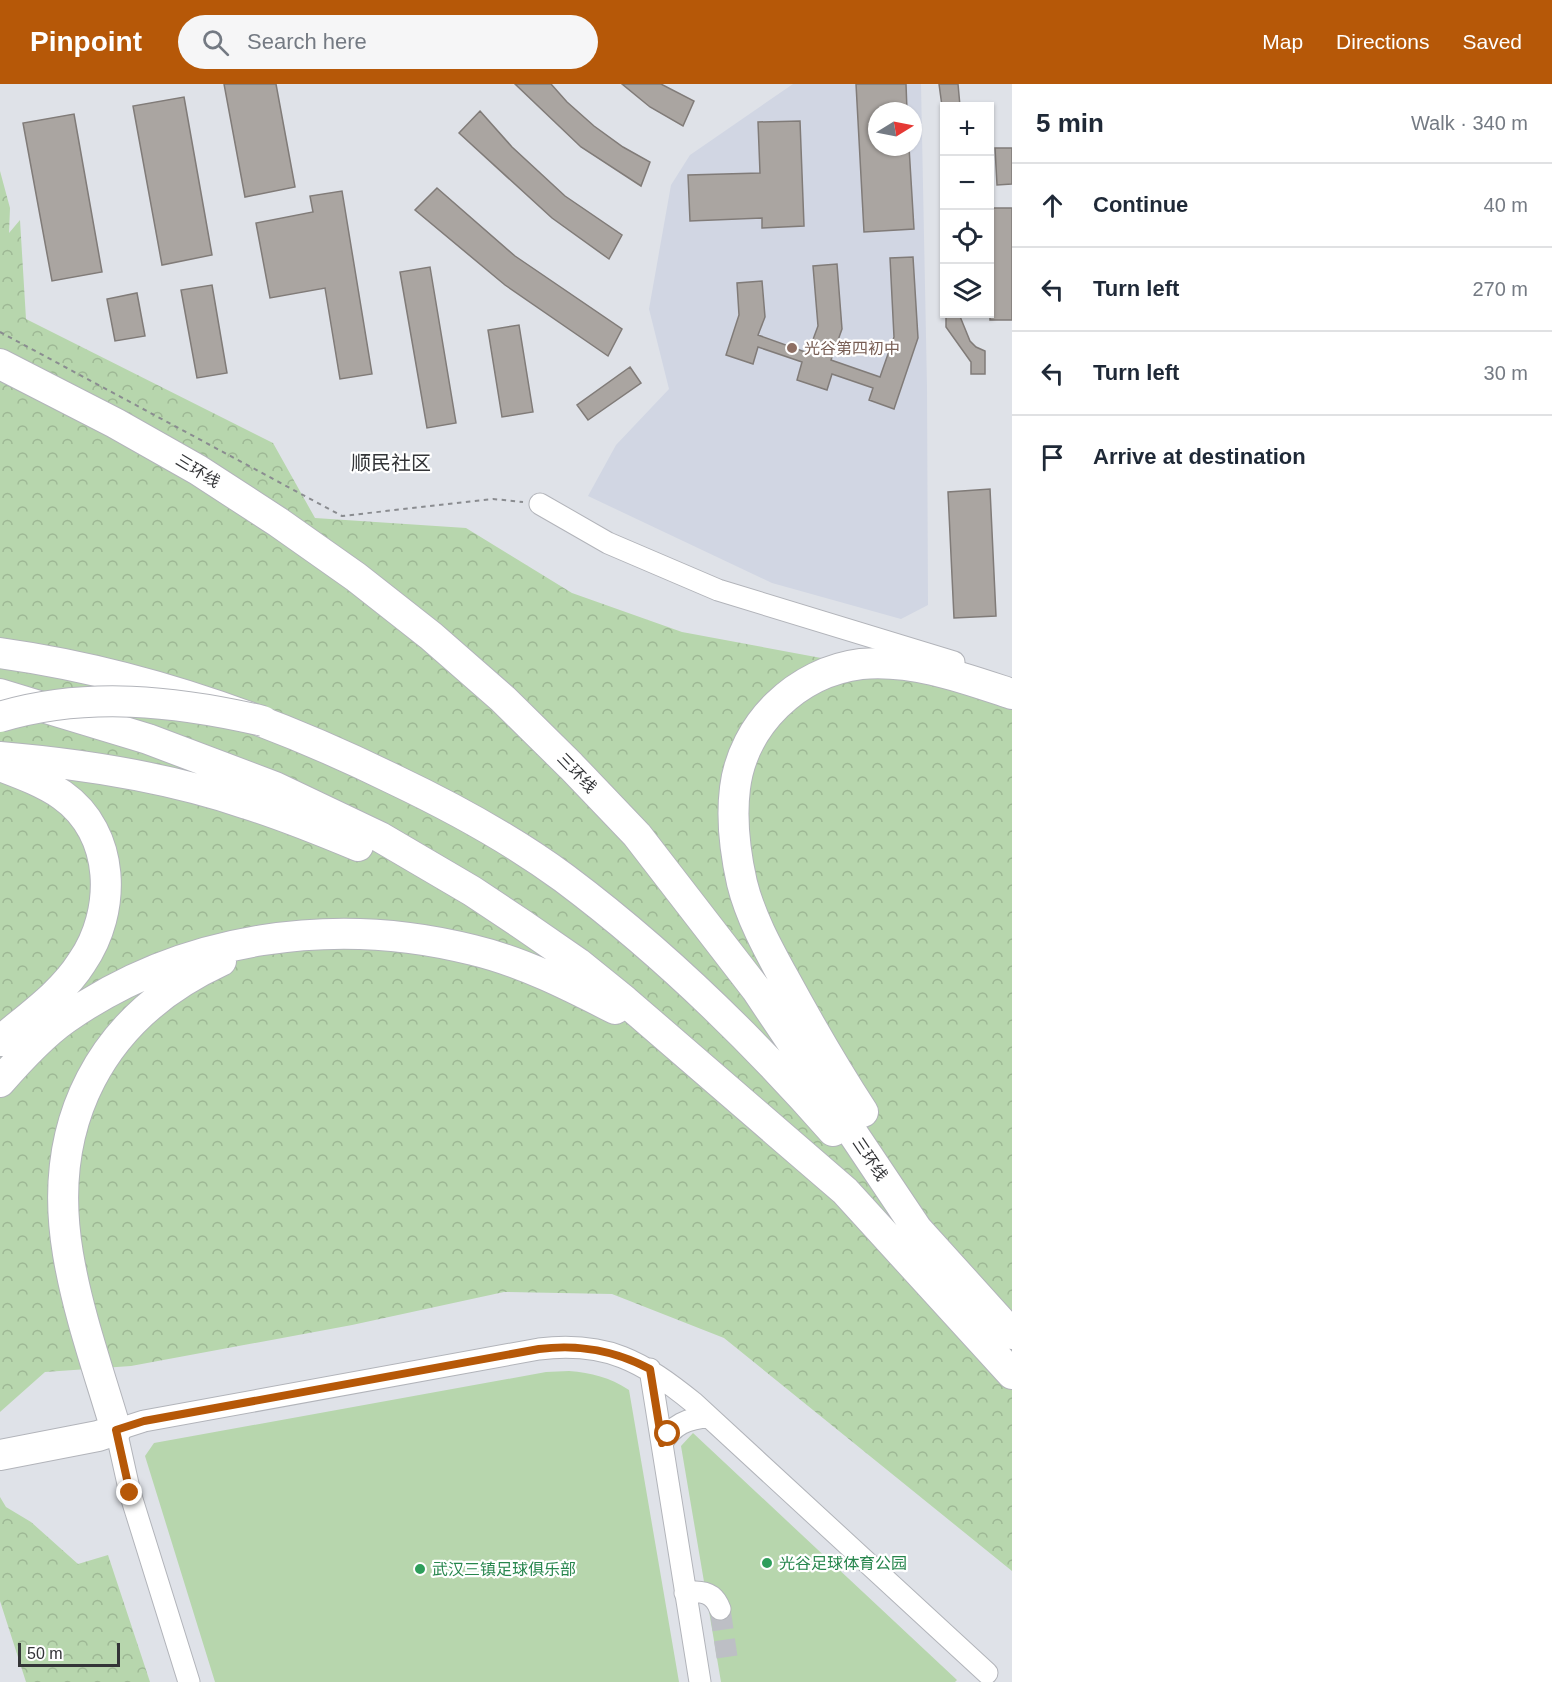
<!DOCTYPE html>
<html lang="en">
<head>
<meta charset="utf-8">
<style>
	:root { --surface:#fff; --page:#f6f6f7; --text:#1f2937; --muted:#747a83; --line:#e0e1e3; --accent:#b65808 }
	body { margin:0; font-family:Helvetica,"Noto Sans SC",sans-serif; background:var(--page); color:var(--text) }
	.controls { position:absolute; right:18px; top:18px; display:grid; overflow:hidden; border-radius:0px; box-shadow:0 2px 4px #0004 }
	.controls button { width:54px; height:54px; display:grid; place-items:center; padding:0; border:0; border-bottom:2px solid var(--line); background:var(--surface); color:var(--text); font:30px sans-serif }
	.compass { position:absolute; left:868px; top:18px; width:54px; height:54px; border-radius:50%; background:var(--surface); box-shadow:0 2px 4px #0004; rotate:80deg }
	.scale { position:absolute; left:18px; bottom:15px; width:102px; box-sizing:border-box; padding-left:6px; border:3px solid #333437; border-top:0; font-size:16px; line-height:21px; white-space:nowrap; color:#333437; -webkit-text-stroke:4px #fff; paint-order:stroke }
	.stop { position:absolute; width:18px; height:18px; margin:-14px; border:4px solid #b65808; border-radius:50%; background:#fff }
	.stop.end { background:#b65808; border-color:#fff; box-shadow:0 2px 6px #0008 }
	.list { margin:0; padding:0; list-style:none }
	h2 { display:flex; justify-content:space-between; align-items:center; height:78px; margin:0; padding:0 24px; font-size:26px }
	h2 small { font-size:20px; font-weight:400; color:var(--muted) }
	.list li { display:grid; grid-template-columns:39px 1fr auto; gap:18px; align-items:center; box-sizing:border-box; height:84px; padding:0 24px; border-top:2px solid var(--line) }
	.list b { display:block; font-size:22px; white-space:nowrap }
	.list em { font-size:20px; font-style:normal; color:var(--muted) }
	.icon { flex:none; width:33px; height:33px; fill:none; stroke:currentColor; stroke-width:2; stroke-linecap:round; stroke-linejoin:round }
	.map { position:relative; flex:none; width:1012px; height:1598px; overflow:hidden }
	header { display:flex; align-items:center; gap:36px; box-sizing:border-box; height:84px; padding:0 30px; background:var(--accent); color:#fff }
	header strong { font-size:28px }
	nav { display:flex; gap:33px; margin-inline-start:auto; font-size:21px }
	.search { width:420px; height:54px; background:var(--page); display:flex; align-items:center; gap:15px; box-sizing:border-box; padding:0 21px; border-radius:33px; color:var(--muted); font-size:22px }
	main { display:flex }
	aside { flex:1; background:var(--surface) }
	.map>svg:first-child { display:block }
	.built { fill:#d1d6e3; fill-rule:evenodd }
	.forest { fill:url(#forest-crowns) }
	.pitch { fill:#b7d6ad }
	.building { fill:#aaa5a1; stroke:#807b78; stroke-width:1.5 }
	.lines { fill:none; stroke-linecap:round; stroke-linejoin:round }
	.minor-tunnel { stroke:#bdbfc5; stroke-width:21; stroke-dasharray:21 10; stroke-linecap:butt }
	.minor-casing { stroke:#b2b4ba; stroke-width:23 }
	.highway-casing { stroke:#b2b4ba; stroke-width:32 }
	.path { stroke:#8a8c90; stroke-width:2; stroke-dasharray:4.5 4.5; stroke-linecap:butt }
	.minor { stroke:#fff; stroke-width:21 }
	.highway { stroke:#fff; stroke-width:30 }
	.highway-bridge-casing { stroke:#b2b4ba; stroke-width:32; stroke-linecap:butt }
	.highway-bridge { stroke:#fff; stroke-width:30 }
	.route { stroke:#b65808; stroke-width:8 }
	.education-dot { fill:#8d6e63; stroke:#fff; stroke-width:2 }
	.leisure-dot { fill:#2e9e5b; stroke:#fff; stroke-width:2 }
	.labels { text-anchor:middle; dominant-baseline:central; stroke-width:4.5; stroke-linejoin:round; paint-order:stroke }
	.education-label { font-size:16px; fill:#785e54; stroke:#fff; text-anchor:start }
	.street-label { font-size:16px; fill:#333437; stroke:#fff }
	.leisure-label { font-size:16px; fill:#27864d; stroke:#fff; text-anchor:start }
	.quarter-label { font-size:20px; fill:#333437; stroke:#fff }
</style>
</head>
<body>
<header>
<strong>Pinpoint</strong>
<div class="search"><svg class="icon" aria-label="search" viewBox="0 0 24 24"><circle cx="10" cy="10" r="6"/><path d="M15 15l6 6"/></svg>Search here</div>
<nav><a>Map</a><a>Directions</a><a>Saved</a></nav>
</header>
<main>
<div class="map">
<svg width="1012" height="1598" viewBox="0 0 1012 1598">
	<defs>
		<pattern id="forest-crowns" width="20" height="18" patternUnits="userSpaceOnUse" patternTransform="scale(1.5)"><rect width="20" height="18" fill="#b7d6ad"/><path d="M2 6a3 3 0 1 1 6 0M12 15a3 3 0 1 1 6 0" fill="none" stroke="#9eb895"/></pattern>
	</defs>
	<rect width="100%" height="100%" fill="#dfe2e8"/>
	<!-- built -->
	<path class="built" d="M793,0H921L927,303L928,521L901,535L772,499L588,412L616,361L669,305L649,225L671,101L690,71ZM877,27H913V63H877Z"/>
	<!-- forest -->
	<path class="forest" d="M0,87L10,124L9,149L20,136L26,235L273,359L315,434L466,444L572,509L682,548L934,595L1012,626V1487L724,1254L612,1210L504,1208L352,1241L131,1282L45,1288L0,1328Z
		M0,1413L6,1423L31,1438L78,1480L108,1471L150,1598H26L0,1517Z"/>
	<!-- pitch -->
	<path class="pitch" d="M569,1287C592,1289 609,1293 629,1306L679,1598H215L145,1372L154,1359L546,1288Z
		M693,1349L957,1596L955,1598H721L681,1362Z"/>
	<!-- building -->
	<path class="building" d="M224,0H276L295,103L245,113Z
		M515,0H551L567,18L594,42L623,63L650,78L641,102L581,63Z
		M622,0H661L694,17L683,42L650,23Z
		M856,0H906L907,27H877V63H909L914,145L864,148Z
		M939,0H958L960,22H942Z
		M184,13L212,171L162,181L133,22Z
		M480,27L512,63L565,112L622,151L609,175L552,134L459,49Z
		M74,30L102,188L52,197L23,39Z
		M800,37L804,142L762,144V134L690,137L688,91L760,89L758,38Z
		M995,64H1012V100L997,101Z
		M437,104L515,172L622,245L608,272L505,201L415,126Z
		M342,107L372,290L340,295L325,204L270,214L256,139L313,128L310,112Z
		M990,124H1012V236H990Z
		M913,173L918,254L894,325L869,316L873,304L832,290L827,306L797,296L802,278L758,263L753,280L726,271L739,231L737,199L762,197L765,233L758,251L808,269L818,242L813,182L837,180L842,245L831,276L880,293L894,253L890,174Z
		M430,183L456,339L427,344L400,188Z
		M212,201L227,289L197,294L181,206Z
		M137,209L145,252L115,257L107,215Z
		M946,230H959L970,257L976,263L985,267V290H971V278L946,243Z
		M519,241L533,328L502,333L488,246Z
		M630,283L641,299L588,336L577,321Z
		M990,405L996,532L954,534L948,408Z"/>
	<g class="lines">
		<!-- minor-tunnel -->
		<path class="minor-tunnel" d="M720,1525L727,1573"/>
		<defs>
			<path id="minor" d="M540,420L608,459L718,506L954,578
				M650,1285L700,1598
				M662,1359C673,1341 687,1334 709,1333
				M685,1509C701,1506 714,1508 720,1525
				M189,1598L130,1409L116,1346L144,1337L539,1265C607,1257 642,1277 694,1319L987,1589"/>
			<path id="highway" d="M0,280L115,339L198,386L278,438L356,493L431,552L503,615L571,682L637,751L756,905L917,1145L1012,1250
				M0,569C137,588 269,634 393,695C452,723 511,755 564,794C663,868 751,954 833,1047
				M0,610L148,655L275,703L380,753L472,807L523,841L578,879L625,917L845,1107L1012,1290
				M0,673C83,680 168,693 247,720C285,732 322,747 358,762
				M0,682C21,690 43,698 62,711C116,749 117,827 82,878C62,910 28,933 0,957
				M0,998C20,975 41,952 65,935C183,852 335,831 473,866C523,878 570,902 615,925
				M863,1028C835,985 809,940 784,894C768,865 750,832 742,799C735,768 731,736 735,704C743,640 797,588 861,580C913,575 964,594 1012,610
				M0,1371L98,1352L116,1346C99,1288 78,1230 68,1170C46,1039 100,933 221,877"/>
		</defs>
		<!-- minor casing -->
		<use href="#minor" class="minor-casing"/>
		<!-- highway casing -->
		<use href="#highway" class="highway-casing"/>
		<!-- path -->
		<path class="path" d="M0,248L342,432L493,415L523,418"/>
		<!-- minor -->
		<use href="#minor" class="minor"/>
		<!-- highway -->
		<use href="#highway" class="highway"/>
		<defs>
			<path id="highway-bridge" d="M0,633C87,607 176,617 263,637"/>
		</defs>
		<!-- highway-bridge casing -->
		<use href="#highway-bridge" class="highway-bridge-casing"/>
		<!-- highway-bridge -->
		<use href="#highway-bridge" class="highway-bridge"/>
	</g>
	<g class="lines">
		<!-- route -->
		<path class="route" d="M130,1409L116,1346L144,1337L539,1265C579,1260 614,1266 650,1285L662,1359L668,1350"/>
	</g>
	<!-- markers -->
	<circle class="education-dot" cx="792" cy="264" r="6"/>
	<g class="leisure-dot">
		<circle cx="767" cy="1479" r="6"/>
		<circle cx="420" cy="1485" r="6"/>
	</g>
	<g class="labels">
		<!-- education labels -->
		<g class="education-label">
			<text x="804" y="264">光谷第四初中</text>
		</g>
		<!-- street labels -->
		<g class="street-label">
			<text transform="translate(198 387) rotate(31)">三环线</text>
			<text transform="translate(577 689) rotate(46)">三环线</text>
			<text transform="translate(870 1075) rotate(56)">三环线</text>
		</g>
		<!-- leisure labels -->
		<g class="leisure-label">
			<text x="779" y="1479">光谷足球体育公园</text>
			<text x="432" y="1485">武汉三镇足球俱乐部</text>
		</g>
		<!-- quarter labels -->
		<g class="quarter-label">
			<text x="391" y="379">顺民社区</text>
		</g>
	</g>
</svg>
<div class="controls">
<button>+</button>
<button>−</button>
<button><svg class="icon" aria-label="locate" viewBox="0 0 24 24"><circle cx="12" cy="12" r="6"/><path d="M12 2v4M12 18v4M2 12h4M18 12h4"/></svg></button>
<button><svg class="icon" aria-label="layers" viewBox="0 0 24 24"><path d="M12 4l9 5-9 5-9-5zM3 14l9 5 9-5"/></svg></button>
</div>
<svg class="compass" viewBox="-18 -18 36 36"><path d="M0-13l5 13h-10z" fill="#e53935"/><path d="M0 13l5-13h-10z" fill="#747a83"/></svg>
<div class="scale">50 m</div>
<div class="stop" style="left:668px;top:1350px"></div>
<div class="stop end" style="left:130px;top:1409px"></div>
</div>
<aside>
<h2>5 min<small>Walk · 340 m</small></h2>
<ul class="list">
<li><svg class="icon" aria-label="ahead" viewBox="0 0 24 24"><path d="M12 20V5M6 11l6-6 6 6"/></svg><div><b>Continue</b></div><em>40 m</em></li>
<li><svg class="icon" aria-label="left" viewBox="0 0 24 24"><path d="M17 20v-9H6M10 6l-5 5 5 5"/></svg><div><b>Turn left</b></div><em>270 m</em></li>
<li><svg class="icon" aria-label="left" viewBox="0 0 24 24"><path d="M17 20v-9H6M10 6l-5 5 5 5"/></svg><div><b>Turn left</b></div><em>30 m</em></li>
<li><svg class="icon" aria-label="arrive" viewBox="0 0 24 24"><path d="M6 21V4h12l-3 4 3 4H6"/></svg><div><b>Arrive at destination</b></div></li>
</ul>
</aside>
</main>
</body>
</html>
